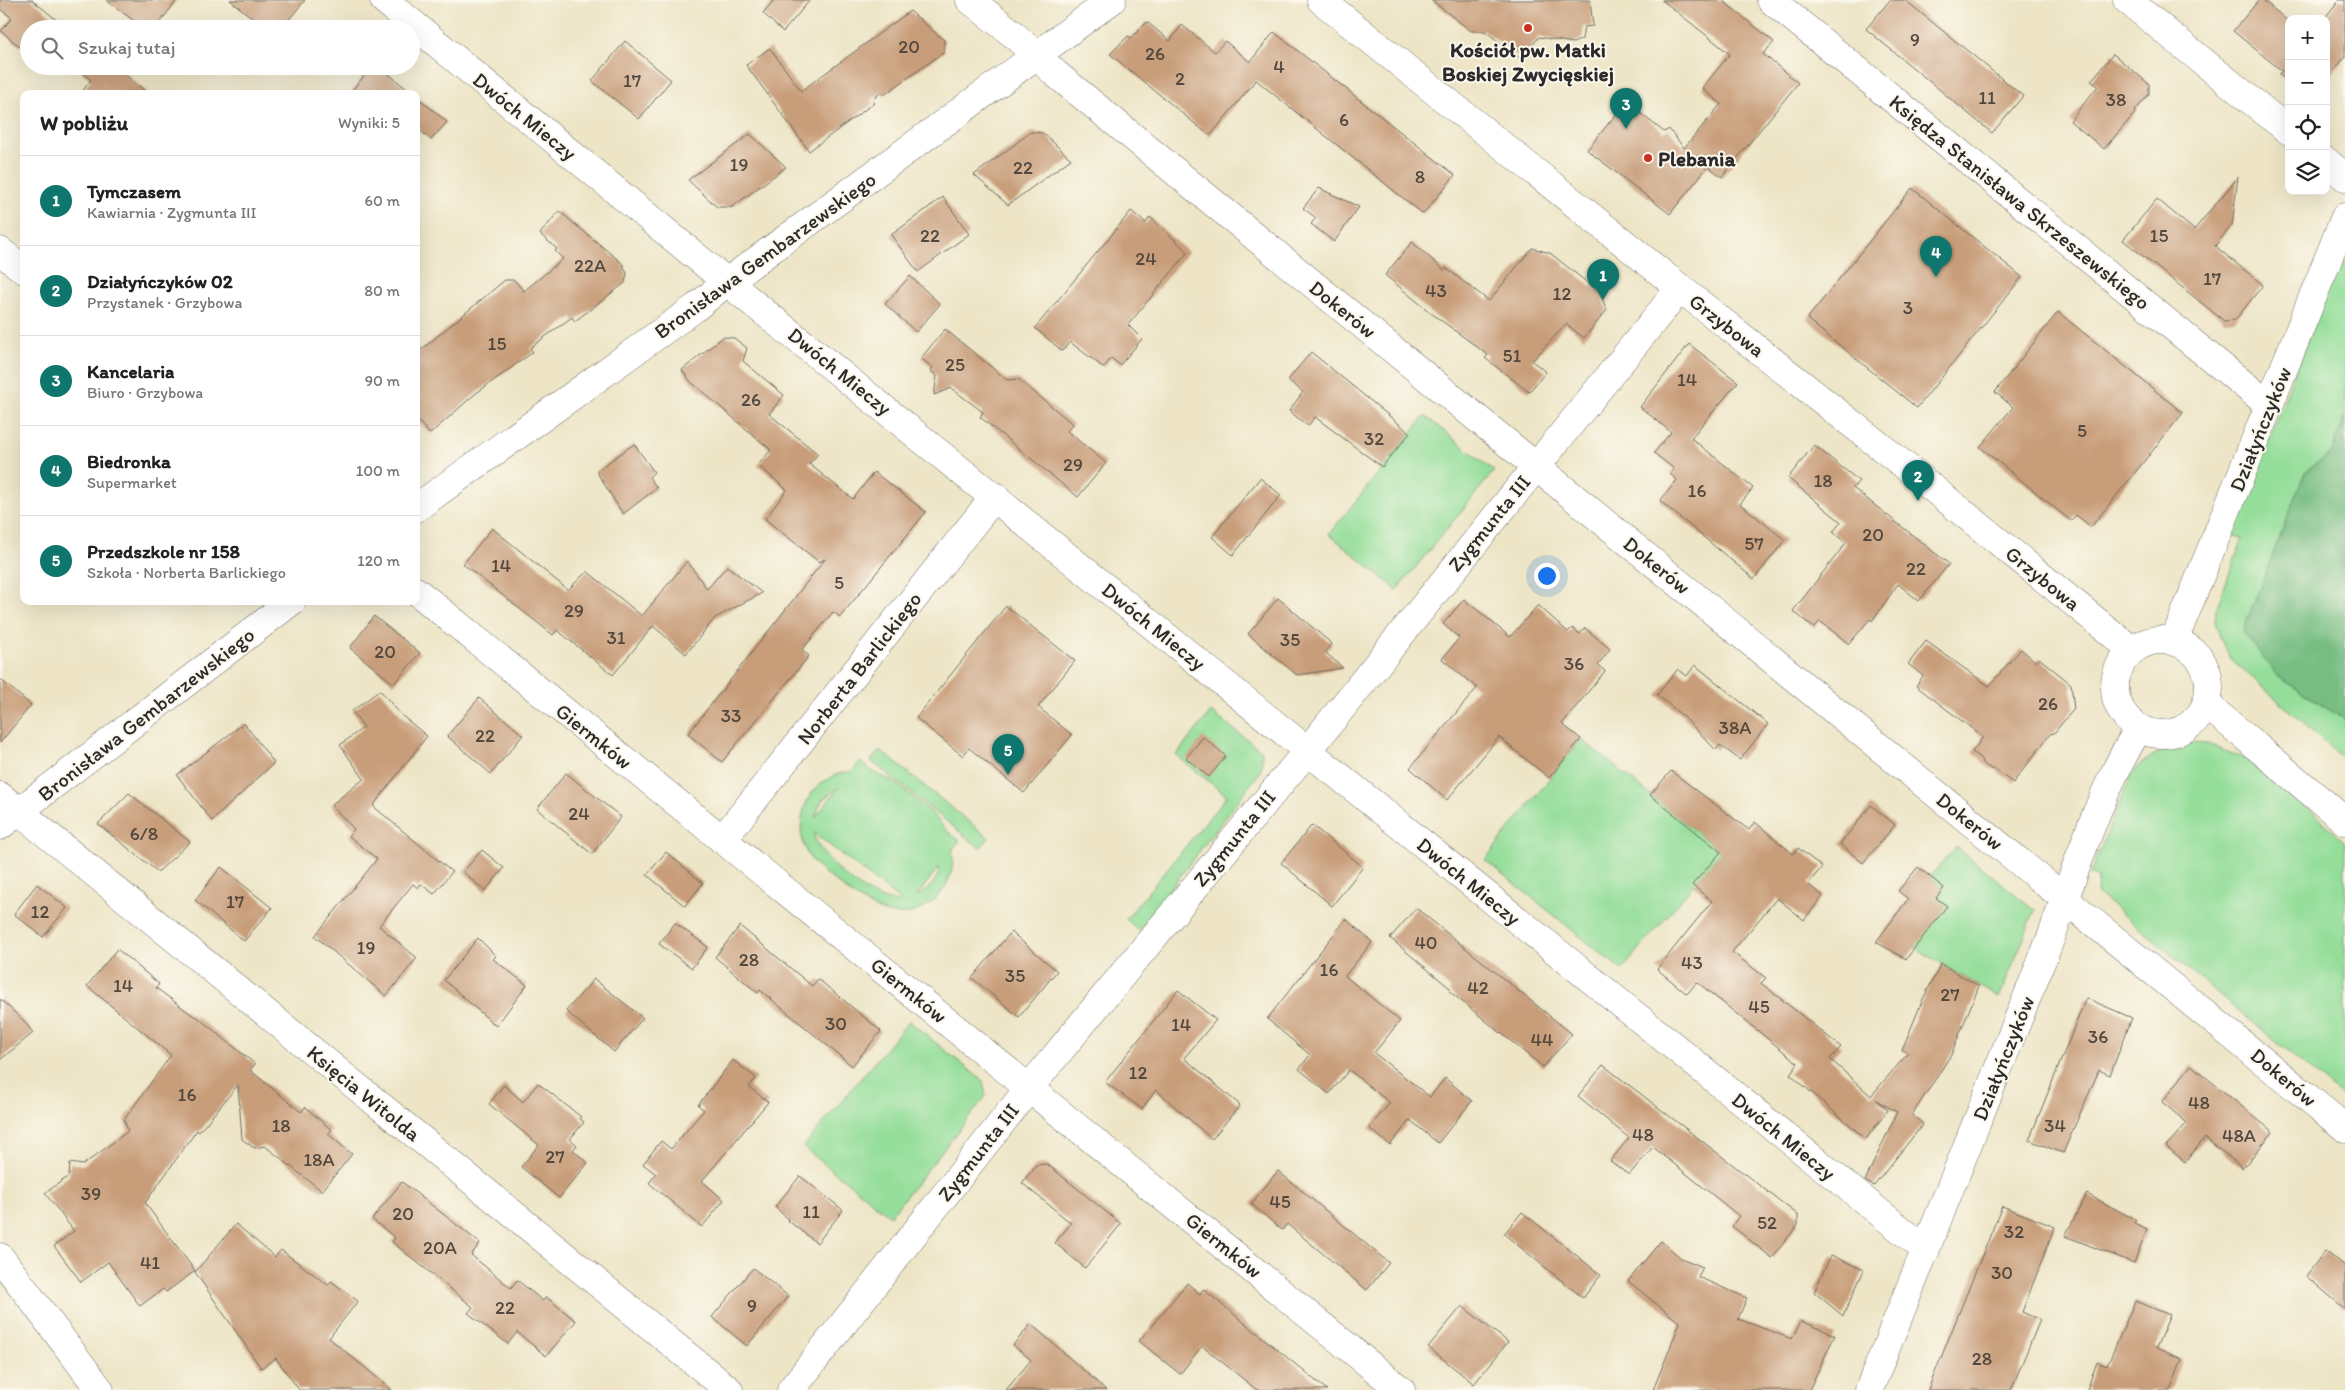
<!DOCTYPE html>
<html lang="pl">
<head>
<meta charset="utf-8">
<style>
	:root { --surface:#fff; --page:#f2f2f2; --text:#222; --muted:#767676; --line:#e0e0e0; --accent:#0f766e }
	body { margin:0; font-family:Itim,sans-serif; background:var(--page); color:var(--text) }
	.controls { position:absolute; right:15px; top:15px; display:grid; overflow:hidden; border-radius:10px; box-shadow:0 5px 20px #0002 }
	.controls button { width:45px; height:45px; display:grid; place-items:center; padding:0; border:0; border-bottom:1px solid var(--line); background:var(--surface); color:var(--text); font:25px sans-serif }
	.you { position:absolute; left:1546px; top:575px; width:18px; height:18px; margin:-12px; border:4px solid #fff; border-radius:50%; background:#1a73e8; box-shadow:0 0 0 8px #1a73e833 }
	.badge { display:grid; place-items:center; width:32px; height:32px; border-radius:50%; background:var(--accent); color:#fff; font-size:16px; font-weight:700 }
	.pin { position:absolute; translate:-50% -41px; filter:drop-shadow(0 1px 2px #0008) }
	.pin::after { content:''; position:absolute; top:26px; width:18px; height:15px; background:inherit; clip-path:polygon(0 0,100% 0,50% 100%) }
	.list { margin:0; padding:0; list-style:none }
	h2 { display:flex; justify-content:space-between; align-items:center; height:65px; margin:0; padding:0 20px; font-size:21px }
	h2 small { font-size:16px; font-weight:400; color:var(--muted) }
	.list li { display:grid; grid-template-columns:32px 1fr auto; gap:15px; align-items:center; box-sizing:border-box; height:90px; padding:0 20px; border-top:1px solid var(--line) }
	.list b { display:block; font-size:19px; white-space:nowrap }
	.list p { margin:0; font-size:16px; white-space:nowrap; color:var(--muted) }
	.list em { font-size:16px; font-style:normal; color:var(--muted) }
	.icon { flex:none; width:28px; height:28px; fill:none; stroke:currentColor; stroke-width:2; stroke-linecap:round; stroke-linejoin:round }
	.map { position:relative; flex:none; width:2345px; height:1390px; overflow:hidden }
	.search { position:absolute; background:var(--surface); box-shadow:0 5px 20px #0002; left:20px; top:20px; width:400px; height:55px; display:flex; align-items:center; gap:12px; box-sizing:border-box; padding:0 18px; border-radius:28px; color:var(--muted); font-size:19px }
	.panel { position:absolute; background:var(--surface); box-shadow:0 5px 20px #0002; left:20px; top:90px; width:400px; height:515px; border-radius:10px }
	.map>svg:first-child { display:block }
	.green { fill:#94de9a; stroke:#608462; fill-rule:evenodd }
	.forest { fill:#77bd82; stroke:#517456 }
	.building { fill:#c89d79 }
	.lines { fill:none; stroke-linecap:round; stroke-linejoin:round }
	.minor-casing { stroke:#6f6c61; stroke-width:29 }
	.minor { stroke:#fff; stroke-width:28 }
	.poi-dot { fill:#c8321e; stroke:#fbf7ec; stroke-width:2 }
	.labels { text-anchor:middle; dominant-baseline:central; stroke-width:4; stroke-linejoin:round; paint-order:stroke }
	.number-label { font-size:19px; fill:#52483e }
	.poi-label { font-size:21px; font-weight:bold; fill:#2b2b2b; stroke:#fbf7ec }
	.street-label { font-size:21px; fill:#2b2b2b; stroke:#fbf7ec }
</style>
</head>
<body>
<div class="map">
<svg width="2345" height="1390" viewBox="0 0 2345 1390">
	<rect width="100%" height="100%" fill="#fbf7ec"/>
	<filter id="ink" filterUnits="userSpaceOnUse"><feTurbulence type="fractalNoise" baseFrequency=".02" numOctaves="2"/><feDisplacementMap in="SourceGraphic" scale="10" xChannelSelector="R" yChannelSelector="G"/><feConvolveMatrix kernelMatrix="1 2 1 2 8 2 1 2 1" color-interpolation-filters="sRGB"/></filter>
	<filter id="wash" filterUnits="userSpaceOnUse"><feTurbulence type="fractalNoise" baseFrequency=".0096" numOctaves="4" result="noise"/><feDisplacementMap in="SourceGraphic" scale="20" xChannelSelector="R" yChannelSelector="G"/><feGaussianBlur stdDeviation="1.12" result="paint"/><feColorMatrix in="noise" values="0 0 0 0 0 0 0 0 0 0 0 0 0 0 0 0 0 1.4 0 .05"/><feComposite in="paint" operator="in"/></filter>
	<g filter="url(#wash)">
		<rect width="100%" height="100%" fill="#ede5c6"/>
		<!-- green -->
		<path class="green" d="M2345,244V415L2332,452L2305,472L2277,676L2345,720V760L2230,658L2221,640L2215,622L2216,609L2243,538L2231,535Z
			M1425,416L1494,471L1397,590L1329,534Z
			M1211,712L1262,751V765L1260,772L1138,931L1126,919L1227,796L1176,755Z
			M1581,739L1721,852L1622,970L1485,860Z
			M2191,743L2208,744L2245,759L2314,813L2345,842V1099L2097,893L2098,878L2090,874L2131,775C2147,755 2166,747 2191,743Z
			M880,750L989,838L980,848L871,761Z
			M860,762L873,772L894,782L931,812L946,830L960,841C958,843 953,847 953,850C952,852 953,858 953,861C952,875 946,889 936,898C901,932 865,906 836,882C823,872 809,862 804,846C799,831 801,815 807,801C814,787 827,778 841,773C844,772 850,772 852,771C855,769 858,764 860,762ZM839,787L816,817H815L822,800ZM814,833L901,901V902C875,906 816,859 814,833ZM939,867C940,879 927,892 916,897Z
			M1956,847L2035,910L1999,998L1901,939L1930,877Z
			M909,1021L983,1081L986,1096L890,1216L803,1147Z"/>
		<!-- forest -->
		<path class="forest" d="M2345,415V720L2277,676L2243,631L2305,472L2332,452Z"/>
		<g id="blocks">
			<!-- building -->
			<path class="building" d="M0,0H32L68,29H29V37L20,47L1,31L12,18L0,9Z
				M106,0H177L155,29H145Z
				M230,0H305L281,29H266Z
				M774,0H810L783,32L763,13Z
				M1431,0H1590L1593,26L1584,27L1582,39L1573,43L1539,37L1521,59L1485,31H1471Z
				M1662,0H1722L1774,42L1763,54L1798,83L1722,177L1708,166L1670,214L1587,150L1626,102L1664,132L1669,129L1684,148L1721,104L1702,88L1730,54Z
				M1890,0H1905L2023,96L1992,133L1866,29Z
				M2259,0H2263L2289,22V82L2279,74L2282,71L2233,31Z
				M2339,0H2345V57L2326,81V19H2324Z
				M910,11L944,40V52L884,95L881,92L872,100L874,103L809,151L746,65L770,48L801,91Z
				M1147,22L1170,41L1182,25L1215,52L1225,41L1250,62L1274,32L1455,175L1423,214L1256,80L1210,136L1110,54L1128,36L1131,38Z
				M625,41L671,80L639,119L592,81Z
				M2113,54L2149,84V94L2135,111L2136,112L2104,149L2070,121L2098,86L2091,81Z
				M75,66H115L149,94H80L91,80Z
				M372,66H379L413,94H349Z
				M416,96L447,122L431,140L416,127Z
				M1031,132L1043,133L1071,159L1008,205L974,175Z
				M750,134L786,167L732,207H717L688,180Z
				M2238,177L2232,225L2215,246L2263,285L2235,320L2224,321L2123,240L2157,199L2194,230Z
				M1319,188L1359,207L1334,242L1311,224L1316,218L1303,208Z
				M1912,188L2022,277L1917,408L1807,319Z
				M943,197L969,234L918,272L891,235Z
				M559,211L622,263L627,273L625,283L575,321L572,317L530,348L533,352L475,394L430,434L416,419V354L505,280H514L524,291L563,259L555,251L557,249L540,234Z
				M1131,211L1146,223L1150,217L1188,252L1128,325L1142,339L1120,365L1111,358L1104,368L1070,342L1062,351L1035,328Z
				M1412,242L1444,270L1446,268L1489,301L1532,248L1550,253L1599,292L1607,310L1584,338L1566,324L1532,361L1546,372L1529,392L1485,358L1488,355L1431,313L1385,275Z
				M910,276L940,304L916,332L885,304Z
				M2058,312L2183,413L2091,527L2076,515L2071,521L1980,447L2013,407L1995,392Z
				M945,329L1007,380L1018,379L1073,424L1067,431L1106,463L1078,497L980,417L983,412L951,388L934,395L937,376L931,371L933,368L921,358Z
				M723,337L734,338L747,348L743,361L784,395L769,414L818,454L809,464L853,499L874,472L926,512L840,617L833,612L802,650L809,656L722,762L688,734L825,559L819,562L765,519L787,490L758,465L771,450L691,382L682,370Z
				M1689,344L1738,382L1691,438L1753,488L1740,504L1785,540L1754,579L1660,501L1677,480L1670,474L1674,469L1654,453L1671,432L1640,407Z
				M1311,352L1410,433L1382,467L1315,417L1308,426L1289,411L1303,392L1288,380Z
				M634,444L654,472L649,477L657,488L623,514L596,471Z
				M1814,445L1859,481L1853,488L1949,564L1919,601L1898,584L1872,621L1870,619L1849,644L1820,621L1814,628L1793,611L1846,543L1833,532L1841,522L1788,478Z
				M1260,478L1281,495L1233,555L1212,537Z
				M492,528L568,590L587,571L642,616L687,561L707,589L727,566L762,593L715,618L686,654L653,626L613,675L557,630L553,635L463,564Z
				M1278,598L1332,644L1325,652L1343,668L1297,675L1248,634Z
				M1464,599L1510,637L1538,605L1568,632L1572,628L1580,634L1585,628L1610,649L1598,665L1605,671L1562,724L1581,739L1549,778L1499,737L1447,800L1410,768L1477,688L1442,659L1459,638L1443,624Z
				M1006,606L1075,661L1038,707L1072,735L1024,793L969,748L963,756L916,718Z
				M374,616L420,653L394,684L350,648Z
				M1926,641L1989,686L2021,649L2036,662L2039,658L2071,684L2074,709L2053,734L2051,733L2013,783L1994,769H1991L1982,763L1981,759L1972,752L1983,737L1916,686L1923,676L1908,664Z
				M1695,665L1768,724L1740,760L1720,745L1716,750L1684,717L1657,695L1678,669L1687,676Z
				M0,679L31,705L0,743Z
				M380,690L401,715L427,736L373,806L452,872L434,894L421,884L418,888L413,884L379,926L417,958L386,996L315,936L377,859L349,836L354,829L331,805L364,779L340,745L364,727L352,711Z
				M479,698L523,735L491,774L447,736Z
				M244,723L274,763L212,821L177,775Z
				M1203,737L1226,756L1209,777L1186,758Z
				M1671,771L1749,830L1755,822L1793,854L1798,848L1822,867L1808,884L1823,896L1804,920L1777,898L1732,952L1766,978L1761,983L1841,1047L1830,1059L1871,1096L1908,1053L1902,1050L1923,999L1941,964L1979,986L1951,1055L1912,1115L1923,1124L1874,1186L1865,1181L1897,1112L1876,1100L1888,1110L1866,1139L1790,1074L1798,1063L1697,982L1687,994L1657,969L1712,901L1692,885L1721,852L1650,795Z
				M566,773L621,817L592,854L537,809Z
				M129,793L190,842L158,872L98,824Z
				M1871,805L1895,825L1863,863L1840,844Z
				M1312,825L1363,867L1332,906L1281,863Z
				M482,850L504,868L485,891L463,872Z
				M666,852L703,883L685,906L647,875Z
				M221,867L272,908L244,941L195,900Z
				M1918,867L1944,888L1936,898L1947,906L1906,959L1876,942L1908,899L1898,891Z
				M37,884L67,908L43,937L14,914Z
				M1416,908L1572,1034L1543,1067L1449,991L1451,989L1390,938Z
				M1346,919L1372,942L1345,976L1400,1021L1374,1053L1430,1097L1445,1078L1472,1101L1438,1143L1410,1120L1390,1145L1369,1128L1390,1103L1349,1070L1329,1094L1299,1069L1310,1055L1267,1019Z
				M675,923L708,947L692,968L659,944Z
				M740,926L812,986L818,979L881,1031L852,1066L760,990L758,993L715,957Z
				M1011,932L1057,971L1019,1017L972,978Z
				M478,938L496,956L493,959L527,985L496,1026L444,980Z
				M117,949L159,984L156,988L195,1017L196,1016L255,1064L250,1070L301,1112L305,1107L320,1120L332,1130L328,1134L352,1154L322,1191L265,1146L254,1148L242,1139L238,1085L199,1132L197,1130L145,1203L195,1271L166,1292L163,1289L140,1306L108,1262L81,1282L54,1246L74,1231L45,1193L69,1176L70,1163L83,1165L128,1131L124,1120L171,1055L87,986Z
				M594,979L643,1018L614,1052L566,1011Z
				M1178,990L1216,1020L1184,1058L1240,1105L1212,1139L1156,1090L1142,1109L1105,1082Z
				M2086,998L2132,1018L2110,1075L2099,1070L2063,1153L2029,1140Z
				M0,999L24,1021L33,1033L0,1060Z
				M733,1060L756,1078L749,1087L768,1102L702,1181L724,1200L702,1227L649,1183L656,1174L643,1164L661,1141L671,1149L704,1110L698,1105Z
				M1603,1065L1798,1215V1225L1772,1258L1732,1226L1739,1216L1653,1147L1629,1175L1610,1161L1629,1138L1578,1096Z
				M2191,1065L2273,1132L2243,1168L2205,1138L2185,1162L2166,1146L2187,1123L2162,1102Z
				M538,1083L581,1117L580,1119L584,1122L570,1139L577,1145L573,1150L588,1163L559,1198L521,1167L539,1145L489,1104L504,1085L523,1102Z
				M1047,1164L1121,1224L1085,1268L1055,1243L1071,1223L1022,1183L1036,1165Z
				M1278,1171L1389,1263L1367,1290L1287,1224L1282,1230L1251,1204Z
				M800,1176L843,1210L817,1243L787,1220L788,1219L775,1207Z
				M402,1182L480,1243L471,1255L511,1288L517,1280L543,1301L546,1297L576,1321L546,1356L517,1332L508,1344L482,1324L468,1313L473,1307L392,1242L395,1238L372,1219Z
				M2087,1194L2136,1220L2134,1223L2147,1229L2134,1263L2065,1236Z
				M2002,1206L2055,1227L2022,1312L2040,1320L2011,1390H1928Z
				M1522,1212L1601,1275L1583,1298L1504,1234Z
				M236,1224L275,1257L281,1250L328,1285L331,1281L358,1301L329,1338L392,1390H299L276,1358L261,1368L195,1272Z
				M1661,1241L1681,1258L1703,1267L1698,1277L1747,1298L1738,1319L1792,1339L1801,1321L1835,1335L1809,1390H1653L1680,1323L1628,1281Z
				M2325,1251L2345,1266V1309L2306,1276Z
				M1831,1255L1864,1270L1843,1316L1814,1292Z
				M753,1268L788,1296L747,1346L712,1317Z
				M1187,1283L1200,1294L1203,1289L1327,1390H1257L1202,1346L1180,1374L1139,1341Z
				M2135,1301L2170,1315L2156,1348L2182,1359L2170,1390H2087L2097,1362L2107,1366Z
				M1462,1306L1508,1342L1474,1384L1428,1347Z
				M1031,1324L1106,1390H1006L1031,1360L1013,1345Z"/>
		</g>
	</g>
	<g filter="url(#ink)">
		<use href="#blocks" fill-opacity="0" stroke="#6f6c61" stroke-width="1"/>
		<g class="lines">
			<defs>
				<path id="minor" d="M384,0L727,282L1926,1250
					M970,0L1013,34L1056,74L2345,1128
					M1321,0L1680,288L1914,473L2132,650
					M1771,0L2269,405
					M2127,0L2289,131
					M2326,161L2345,177
					M0,251L24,270
					M416,508L695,308L727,282L1112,0
					M416,591L1401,1390
					M2115 687a47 47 0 1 1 94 0a47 47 0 1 1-94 0Z
					M2174,641L2345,217
					M2206,704L2345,821
					M0,796L729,1390
					M0,826L292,601
					M722,840L995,496
					M0,1257L100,1390
					M791,1390L1029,1088L1308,750L1680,288
					M1869,1390L2052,935C2077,865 2100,791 2139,728"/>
			</defs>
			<!-- minor casing -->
			<use href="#minor" class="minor-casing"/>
			<!-- minor -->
			<use href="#minor" class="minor"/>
		</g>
	</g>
	<!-- markers -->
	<g class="poi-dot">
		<circle cx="1528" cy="28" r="5"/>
		<circle cx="1648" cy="158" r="5"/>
	</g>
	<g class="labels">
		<!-- number labels -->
		<g class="number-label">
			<text x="1915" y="39">9</text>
			<text x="909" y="46">20</text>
			<text x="1155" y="53">26</text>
			<text x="1279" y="66">4</text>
			<text x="1180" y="78">2</text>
			<text x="632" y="80">17</text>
			<text x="1987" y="97">11</text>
			<text x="2116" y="99">38</text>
			<text x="1344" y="119">6</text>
			<text x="739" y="164">19</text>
			<text x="1023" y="167">22</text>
			<text x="1420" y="176">8</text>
			<text x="930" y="235">22</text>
			<text x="2159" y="235">15</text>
			<text x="1146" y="258">24</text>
			<text x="590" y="265">22A</text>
			<text x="2212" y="278">17</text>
			<text x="1436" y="290">43</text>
			<text x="1562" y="293">12</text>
			<text x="1908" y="307">3</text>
			<text x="497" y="343">15</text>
			<text x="1512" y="355">51</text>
			<text x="955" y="364">25</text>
			<text x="1687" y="379">14</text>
			<text x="751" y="399">26</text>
			<text x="2082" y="430">5</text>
			<text x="1374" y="438">32</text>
			<text x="1073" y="464">29</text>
			<text x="1823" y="480">18</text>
			<text x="1697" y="490">16</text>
			<text x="1873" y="534">20</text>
			<text x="1754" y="543">57</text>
			<text x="501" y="565">14</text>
			<text x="1916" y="568">22</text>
			<text x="839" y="582">5</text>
			<text x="574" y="610">29</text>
			<text x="616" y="637">31</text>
			<text x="1290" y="639">35</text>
			<text x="385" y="651">20</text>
			<text x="1574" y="663">36</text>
			<text x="2048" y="703">26</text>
			<text x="731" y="715">33</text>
			<text x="1735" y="727">38A</text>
			<text x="485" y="735">22</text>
			<text x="579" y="813">24</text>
			<text x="144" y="833">6/8</text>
			<text x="235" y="901">17</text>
			<text x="40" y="911">12</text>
			<text x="1426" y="942">40</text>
			<text x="366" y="947">19</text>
			<text x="749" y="959">28</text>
			<text x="1692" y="962">43</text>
			<text x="1329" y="969">16</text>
			<text x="1015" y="975">35</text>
			<text x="123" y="985">14</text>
			<text x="1478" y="987">42</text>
			<text x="1950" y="994">27</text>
			<text x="1759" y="1006">45</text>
			<text x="836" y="1023">30</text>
			<text x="1181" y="1024">14</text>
			<text x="2098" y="1036">36</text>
			<text x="1542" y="1039">44</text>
			<text x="1138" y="1072">12</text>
			<text x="187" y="1094">16</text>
			<text x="2199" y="1102">48</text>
			<text x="281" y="1125">18</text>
			<text x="2055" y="1125">34</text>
			<text x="1643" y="1134">48</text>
			<text x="2239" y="1135">48A</text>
			<text x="555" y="1156">27</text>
			<text x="319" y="1159">18A</text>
			<text x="91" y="1193">39</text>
			<text x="1280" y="1201">45</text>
			<text x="811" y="1211">11</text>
			<text x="403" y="1213">20</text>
			<text x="1767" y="1222">52</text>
			<text x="2014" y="1231">32</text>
			<text x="440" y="1247">20A</text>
			<text x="150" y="1262">41</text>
			<text x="2002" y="1272">30</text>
			<text x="752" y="1305">9</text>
			<text x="505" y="1307">22</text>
			<text x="1982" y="1358">28</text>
		</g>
		<!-- poi labels -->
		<g class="poi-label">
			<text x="1528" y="49">Kościół pw. Matki<tspan x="1528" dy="24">Boskiej Zwycięskiej</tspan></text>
			<text x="1658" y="158" text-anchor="start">Plebania</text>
		</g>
		<!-- street labels -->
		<g class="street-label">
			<text transform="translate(525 116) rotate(39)">Dwóch Mieczy</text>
			<text transform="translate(2020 202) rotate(39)">Księdza Stanisława Skrzeszewskiego</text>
			<text transform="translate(765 255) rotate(-36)">Bronisława Gembarzewskiego</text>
			<text transform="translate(1343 309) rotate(39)">Dokerów</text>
			<text transform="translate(1727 325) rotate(38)">Grzybowa</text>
			<text transform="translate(840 371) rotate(39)">Dwóch Mieczy</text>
			<text transform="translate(2260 429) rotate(-68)">Działyńczyków</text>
			<text transform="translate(1489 523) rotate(-51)">Zygmunta III</text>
			<text transform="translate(1657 565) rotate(39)">Dokerów</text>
			<text transform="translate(2043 578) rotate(39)">Grzybowa</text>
			<text transform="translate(1154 626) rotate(39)">Dwóch Mieczy</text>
			<text transform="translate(859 668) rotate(-52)">Norberta Barlickiego</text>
			<text transform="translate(146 714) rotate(-38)">Bronisława Gembarzewskiego</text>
			<text transform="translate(594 736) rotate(39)">Giermków</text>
			<text transform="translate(1970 821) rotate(39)">Dokerów</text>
			<text transform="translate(1234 838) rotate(-51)">Zygmunta III</text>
			<text transform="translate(1469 881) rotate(39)">Dwóch Mieczy</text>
			<text transform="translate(909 990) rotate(39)">Giermków</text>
			<text transform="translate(2003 1058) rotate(-68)">Działyńczyków</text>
			<text transform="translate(2284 1077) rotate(40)">Dokerów</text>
			<text transform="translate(364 1093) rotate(39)">Księcia Witolda</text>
			<text transform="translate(1784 1136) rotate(39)">Dwóch Mieczy</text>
			<text transform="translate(978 1152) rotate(-52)">Zygmunta III</text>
			<text transform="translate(1224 1245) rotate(39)">Giermków</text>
		</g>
	</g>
</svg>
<div class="controls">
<button>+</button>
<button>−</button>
<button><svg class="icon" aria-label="locate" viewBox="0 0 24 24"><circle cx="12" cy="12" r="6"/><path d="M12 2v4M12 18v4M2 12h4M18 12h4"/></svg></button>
<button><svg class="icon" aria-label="layers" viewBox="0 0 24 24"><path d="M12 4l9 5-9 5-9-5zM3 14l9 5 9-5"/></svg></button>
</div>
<div class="you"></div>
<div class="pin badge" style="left:1603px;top:300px">1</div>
<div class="pin badge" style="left:1918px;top:501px">2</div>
<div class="pin badge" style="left:1626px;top:129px">3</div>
<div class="pin badge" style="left:1936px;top:277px">4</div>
<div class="pin badge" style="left:1008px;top:775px">5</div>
<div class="search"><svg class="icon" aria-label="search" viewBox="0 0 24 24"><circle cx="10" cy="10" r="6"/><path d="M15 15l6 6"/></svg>Szukaj tutaj</div>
<section class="panel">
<h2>W pobliżu<small>Wyniki: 5</small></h2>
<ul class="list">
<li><span class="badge">1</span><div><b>Tymczasem</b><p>Kawiarnia · Zygmunta III</p></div><em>60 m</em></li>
<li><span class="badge">2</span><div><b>Działyńczyków 02</b><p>Przystanek · Grzybowa</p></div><em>80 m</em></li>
<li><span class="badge">3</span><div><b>Kancelaria</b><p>Biuro · Grzybowa</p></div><em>90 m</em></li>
<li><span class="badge">4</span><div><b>Biedronka</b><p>Supermarket</p></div><em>100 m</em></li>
<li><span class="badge">5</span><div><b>Przedszkole nr 158</b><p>Szkoła · Norberta Barlickiego</p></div><em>120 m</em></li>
</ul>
</section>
</div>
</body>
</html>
